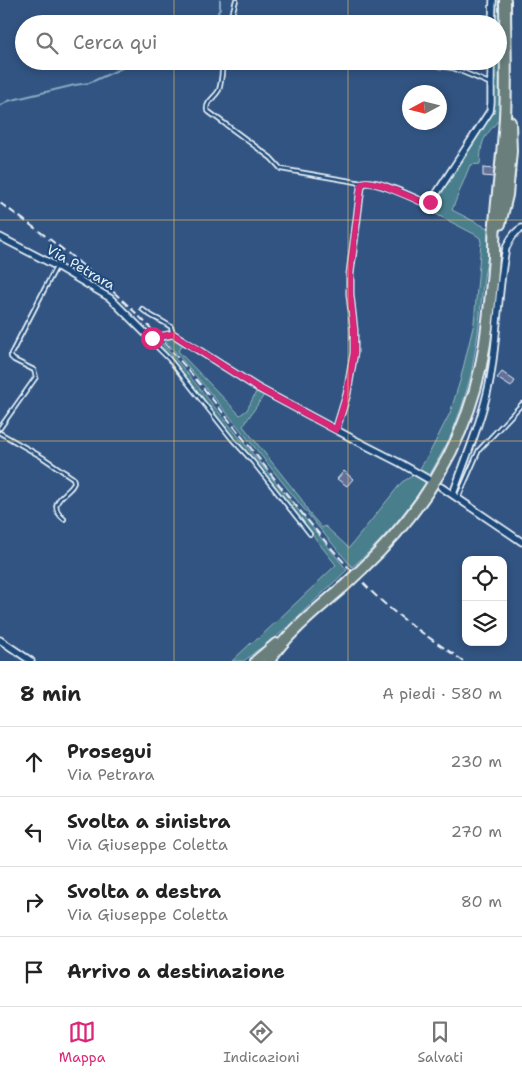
<!DOCTYPE html>
<html lang="it">
<head>
<meta charset="utf-8">
<style>
	:root { --surface:#fff; --page:#f2f2f2; --text:#222; --muted:#767676; --line:#e0e0e0; --accent:#db2777 }
	body { margin:0; font-family:"Shantell Sans",sans-serif; background:var(--page); color:var(--text) }
	.controls { position:absolute; right:15px; bottom:15px; display:grid; overflow:hidden; border-radius:10px; box-shadow:0 2px 8px #0003 }
	.controls button { width:45px; height:45px; display:grid; place-items:center; padding:0; border:0; border-bottom:1px solid var(--line); background:var(--surface); color:var(--text); font:25px sans-serif }
	.compass { position:absolute; left:402px; top:85px; width:45px; height:45px; border-radius:50%; background:var(--surface); box-shadow:0 2px 8px #0003; rotate:263deg }
	.stop { position:absolute; width:15px; height:15px; margin:-11px; border:4px solid #db2777; border-radius:50%; background:#fff }
	.stop.end { background:#db2777; border-color:#fff; box-shadow:0 1px 5px #0008 }
	.list { margin:0; padding:0; list-style:none }
	h2 { display:flex; justify-content:space-between; align-items:center; height:65px; margin:0; padding:0 20px; font-size:21px }
	h2 small { font-size:16px; font-weight:400; color:var(--muted) }
	.list li { display:grid; grid-template-columns:32px 1fr auto; gap:15px; align-items:center; box-sizing:border-box; height:70px; padding:0 20px; border-top:1px solid var(--line) }
	.list b { display:block; font-size:19px; white-space:nowrap }
	.list p { margin:0; font-size:16px; white-space:nowrap; color:var(--muted) }
	.list em { font-size:16px; font-style:normal; color:var(--muted) }
	.icon { flex:none; width:28px; height:28px; fill:none; stroke:currentColor; stroke-width:2; stroke-linecap:round; stroke-linejoin:round }
	.map { position:relative; flex:none; width:522px; height:661px; overflow:hidden }
	.search { position:absolute; background:var(--surface); box-shadow:0 2px 8px #0003; left:15px; right:15px; top:15px; height:55px; display:flex; align-items:center; gap:12px; box-sizing:border-box; padding:0 18px; border-radius:28px; color:var(--muted); font-size:19px }
	.sheet { height:345px; background:var(--surface) }
	nav { display:flex; justify-content:space-around; align-items:center; box-sizing:border-box; height:70px; border-top:1px solid var(--line); background:var(--surface); font-size:14px; color:var(--muted) }
	nav a { display:grid; justify-items:center; gap:2px }
	nav .on { color:var(--accent) }
	.map>svg:first-child { display:block }
	.green { fill:#497e8d; stroke:#98b8c2 }
	.lines { fill:none; stroke-linecap:round; stroke-linejoin:round }
	.stream { stroke:#85aac3; stroke-width:2 }
	.building { fill:#657099; stroke:#e8f1f8 }
	.service-casing { stroke:#e8f1f8; stroke-width:6 }
	.minor-casing { stroke:#e8f1f8; stroke-width:9 }
	.motorway-casing { stroke:#e8f1f8; stroke-width:14 }
	.service { stroke:#1f4a7a; stroke-width:2.5 }
	.minor { stroke:#1f4a7a; stroke-width:5.5 }
	.motorway { stroke:#6b7f7c; stroke-width:10 }
	.rail { stroke:#e8f1f8; stroke-width:2; stroke-dasharray:8 4; stroke-linecap:butt }
	.motorway-bridge-casing { stroke:#e8f1f8; stroke-width:14; stroke-linecap:butt }
	.motorway-bridge { stroke:#6b7f7c; stroke-width:10 }
	.route { stroke:#db2777; stroke-width:6 }
	.grid { fill:none; stroke:#ffd166; stroke-width:1; stroke-opacity:0.55 }
	.labels { text-anchor:middle; dominant-baseline:central; stroke-width:4; stroke-linejoin:round; paint-order:stroke }
	.street-label { font-size:14px; fill:#e8f1f8; stroke:#1f4a7a }
</style>
</head>
<body>
<div class="map">
<svg width="522" height="661" viewBox="0 0 522 661">
	<rect width="100%" height="100%" fill="#325482"/>
	<filter id="ink" filterUnits="userSpaceOnUse"><feTurbulence type="fractalNoise" baseFrequency=".02" numOctaves="2"/><feDisplacementMap in="SourceGraphic" scale="10" xChannelSelector="R" yChannelSelector="G"/><feConvolveMatrix kernelMatrix="1 2 1 2 8 2 1 2 1" color-interpolation-filters="sRGB"/></filter>
	<g filter="url(#ink)">
		<!-- green -->
		<path class="green" d="M495,0H502V112C499,122 491,128 486,136C480,145 481,155 480,164L470,165L452,210L491,230L490,246L484,276L478,333L471,375L462,406L450,438L429,476L419,470L429,454L450,413L460,381L474,323L481,242L480,238L476,235L428,210L489,117L494,106L493,61H498V24H494Z
			M168,336L174,338L183,344L178,351L240,415L247,410L256,392L264,395L243,426L302,500L309,513L322,528L325,526L349,548L402,482L414,475L426,483C404,514 381,543 352,567C340,552 327,538 315,523C265,461 216,397 162,337Z
			M158,341H160L183,368L347,570L270,643L256,651L244,661H232L251,643L259,638L336,565L259,467L233,438L208,405L164,349L156,343Z"/>
		<g class="lines">
			<!-- stream -->
			<path class="stream" d="M184,24L204,21L216,17L220,8V0
				M0,106L8,101L75,85L89,83L131,64L134,61"/>
		</g>
		<!-- building -->
		<path class="building" d="M483,168L516,171L515,179L483,176Z
			M502,372L515,381L511,387L497,378Z
			M344,471L353,479L347,486L337,479Z"/>
		<g class="lines">
			<defs>
				<path id="service" d="M227,24L228,18L233,11L236,0
					M223,61C222,70 222,81 219,90C215,98 206,101 207,110L209,112L271,158L281,169L362,183
					M427,61L439,66L453,68L489,83
					M142,309C152,318 160,319 171,327L173,334
					M152,338L156,346L169,359L232,439L253,462L310,534
					M0,428L36,377L34,370L14,360L11,357V354L56,267
					M0,433L42,457L73,478C73,479 74,480 74,482C74,492 42,501 64,519
					M458,498L479,450L522,404"/>
				<path id="minor" d="M492,24L493,0
					M0,237L56,266L110,298L149,337L155,338L173,334L258,388L355,440L400,463L428,479
					M336,430L347,394L354,353V330L350,294V274L361,187L363,183C374,179 412,197 425,203L431,202L490,111L491,103V61
					M441,487L522,542
					M453,494C466,458 481,422 489,385C498,340 497,293 506,248C510,240 514,232 522,228
					M0,640L31,661"/>
				<path id="motorway" d="M500,224L507,195L511,151L510,122
					M363,568C428,506 472,433 485,343C489,315 492,285 494,257C494,245 494,234 495,223C498,188 503,153 505,117C507,79 505,39 505,0
					M256,661L276,644
					M269,661C285,635 319,608 343,587"/>
			</defs>
			<!-- service casing -->
			<use href="#service" class="service-casing"/>
			<!-- minor casing -->
			<use href="#minor" class="minor-casing"/>
			<!-- motorway casing -->
			<use href="#motorway" class="motorway-casing"/>
			<!-- service -->
			<use href="#service" class="service"/>
			<!-- minor -->
			<use href="#minor" class="minor"/>
			<!-- motorway -->
			<use href="#motorway" class="motorway"/>
			<!-- rail -->
			<path class="rail" d="M0,203C57,243 112,286 159,337C234,418 294,514 372,592C399,619 432,639 463,661"/>
			<defs>
				<path id="motorway-bridge" d="M343,587L363,568"/>
			</defs>
			<!-- motorway-bridge casing -->
			<use href="#motorway-bridge" class="motorway-bridge-casing"/>
			<!-- motorway-bridge -->
			<use href="#motorway-bridge" class="motorway-bridge"/>
		</g>
	</g>
	<g class="lines" filter="url(#ink)">
		<!-- route -->
		<path class="route" d="M152,338L173,334L258,388L336,430L347,394L354,353V330L350,294V274L361,186L363,183L366,182L382,185L425,203L430,202"/>
	</g>
	<!-- grid -->
	<path class="grid" d="M174,0V24M348,0V24M174,61V661M348,61V661M0,220H522M0,441H522"/>
	<g class="labels">
		<!-- street labels -->
		<g class="street-label">
			<text transform="translate(81 267) rotate(30)">Via Petrara</text>
		</g>
	</g>
</svg>
<div class="controls">
<button><svg class="icon" aria-label="locate" viewBox="0 0 24 24"><circle cx="12" cy="12" r="6"/><path d="M12 2v4M12 18v4M2 12h4M18 12h4"/></svg></button>
<button><svg class="icon" aria-label="layers" viewBox="0 0 24 24"><path d="M12 4l9 5-9 5-9-5zM3 14l9 5 9-5"/></svg></button>
</div>
<svg class="compass" viewBox="-18 -18 36 36"><path d="M0-13l5 13h-10z" fill="#e53935"/><path d="M0 13l5-13h-10z" fill="#767676"/></svg>
<div class="stop" style="left:152px;top:338px"></div>
<div class="stop end" style="left:430px;top:202px"></div>
<div class="search"><svg class="icon" aria-label="search" viewBox="0 0 24 24"><circle cx="10" cy="10" r="6"/><path d="M15 15l6 6"/></svg>Cerca qui</div>
</div>
<section class="sheet">
<h2>8 min<small>A piedi · 580 m</small></h2>
<ul class="list">
<li><svg class="icon" aria-label="ahead" viewBox="0 0 24 24"><path d="M12 20V5M6 11l6-6 6 6"/></svg><div><b>Prosegui</b><p>Via Petrara</p></div><em>230 m</em></li>
<li><svg class="icon" aria-label="left" viewBox="0 0 24 24"><path d="M17 20v-9H6M10 6l-5 5 5 5"/></svg><div><b>Svolta a sinistra</b><p>Via Giuseppe Coletta</p></div><em>270 m</em></li>
<li><svg class="icon" aria-label="right" viewBox="0 0 24 24"><path d="M7 20v-9h11M14 6l5 5-5 5"/></svg><div><b>Svolta a destra</b><p>Via Giuseppe Coletta</p></div><em>80 m</em></li>
<li><svg class="icon" aria-label="arrive" viewBox="0 0 24 24"><path d="M6 21V4h12l-3 4 3 4H6"/></svg><div><b>Arrivo a destinazione</b></div></li>
</ul>
</section>
<nav>
<a class="on"><svg class="icon" aria-label="map" viewBox="0 0 24 24"><path d="M3 6l6-2 6 2 6-2v14l-6 2-6-2-6 2zM9 4v14M15 6v14"/></svg>Mappa</a>
<a><svg class="icon" aria-label="directions" viewBox="0 0 24 24"><path d="M12 3l9 9-9 9-9-9zM9 14v-3h6M13 9l2 2-2 2"/></svg>Indicazioni</a>
<a><svg class="icon" aria-label="saved" viewBox="0 0 24 24"><path d="M7 4h10v16l-5-4-5 4z"/></svg>Salvati</a>
</nav>
</body>
</html>
